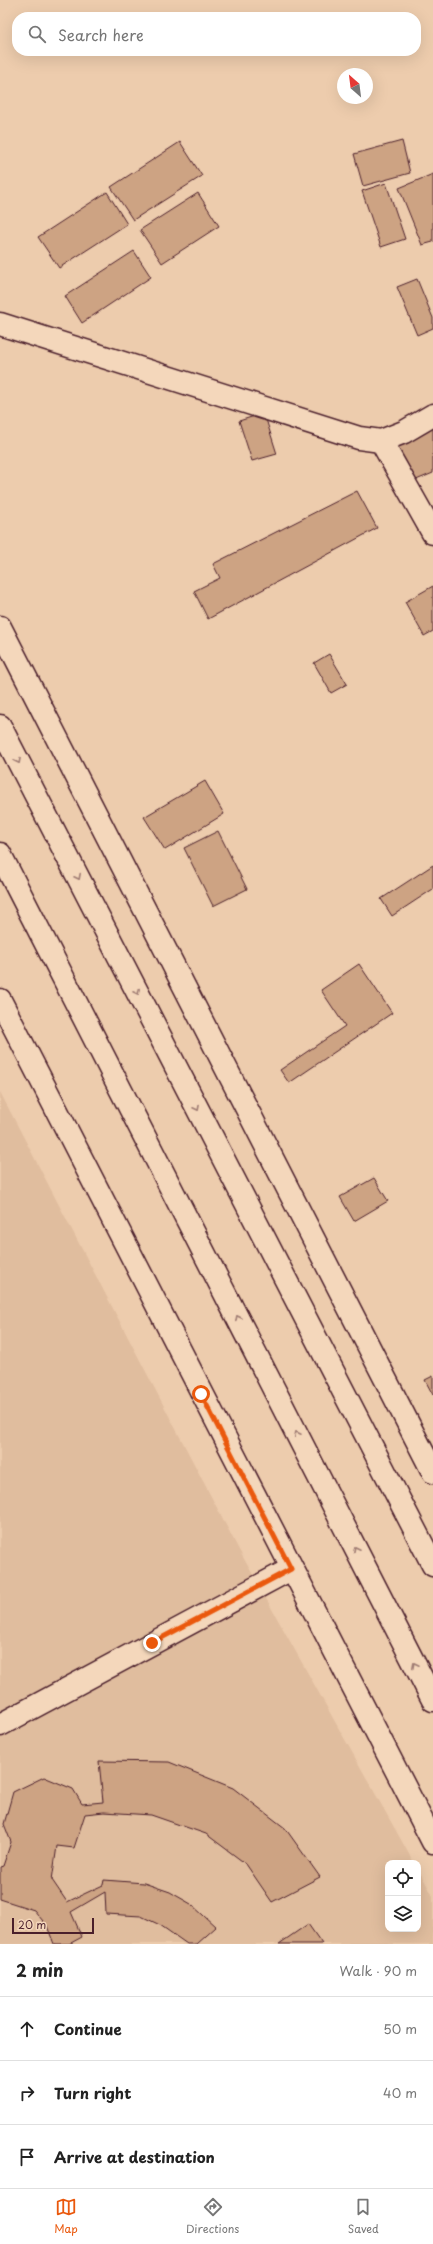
<!DOCTYPE html>
<html lang="en">
<head>
<meta charset="utf-8">
<style>
	:root { --surface:#fff; --page:#f2f2f2; --text:#222; --muted:#767676; --line:#e0e0e0; --accent:#ea580c }
	body { margin:0; font-family:"Playpen Sans",sans-serif; background:var(--page); color:var(--text) }
	.controls { position:absolute; right:12px; bottom:12px; display:grid; overflow:hidden; border-radius:8px; box-shadow:0 4px 16px #0002 }
	.controls button { width:36px; height:36px; display:grid; place-items:center; padding:0; border:0; border-bottom:1px solid var(--line); background:var(--surface); color:var(--text); font:20px sans-serif }
	.compass { position:absolute; left:337px; top:68px; width:36px; height:36px; border-radius:50%; background:var(--surface); box-shadow:0 4px 16px #0002; rotate:332deg }
	.scale { position:absolute; left:12px; bottom:10px; width:82px; box-sizing:border-box; padding-left:4px; border:2px solid #4a1f2b; border-top:0; font-size:11px; line-height:14px; white-space:nowrap; color:#4a1f2b; -webkit-text-stroke:3px #f4d7bb; paint-order:stroke }
	.stop { position:absolute; width:12px; height:12px; margin:-9px; border:3px solid #ea580c; border-radius:50%; background:#fff }
	.stop.end { background:#ea580c; border-color:#fff; box-shadow:0 1px 4px #0008 }
	.list { margin:0; padding:0; list-style:none }
	h2 { display:flex; justify-content:space-between; align-items:center; height:52px; margin:0; padding:0 16px; font-size:17px }
	h2 small { font-size:13px; font-weight:400; color:var(--muted) }
	.list li { display:grid; grid-template-columns:26px 1fr auto; gap:12px; align-items:center; box-sizing:border-box; height:64px; padding:0 16px; border-top:1px solid var(--line) }
	.list b { display:block; font-size:15px; white-space:nowrap }
	.list em { font-size:13px; font-style:normal; color:var(--muted) }
	.icon { flex:none; width:22px; height:22px; fill:none; stroke:currentColor; stroke-width:2; stroke-linecap:round; stroke-linejoin:round }
	.map { position:relative; flex:none; width:433px; height:1944px; overflow:hidden }
	.search { position:absolute; background:var(--surface); box-shadow:0 4px 16px #0002; left:12px; right:12px; top:12px; height:44px; display:flex; align-items:center; gap:10px; box-sizing:border-box; padding:0 14px; border-radius:16px; color:var(--muted); font-size:15px }
	.sheet { height:244px; background:var(--surface) }
	nav { display:flex; justify-content:space-around; align-items:center; box-sizing:border-box; height:56px; border-top:1px solid var(--line); background:var(--surface); font-size:11px; color:var(--muted) }
	nav a { display:grid; justify-items:center; gap:2px }
	nav .on { color:var(--accent) }
	.map>svg:first-child { display:block }
	.built { fill:#e0bd9e }
	.building { fill:#cda383; stroke:#4a1f2b }
	.lines { fill:none; stroke-linecap:round; stroke-linejoin:round }
	.minor-casing { stroke:#4a1f2b; stroke-width:25 }
	.minor { stroke:#f4d7bb; stroke-width:22 }
	.oneway { stroke:#9f7b73 }
	.route { stroke:#ea580c; stroke-width:5 }
</style>
</head>
<body>
<div class="map">
<svg width="433" height="1944" viewBox="0 0 433 1944">
	<rect width="100%" height="100%" fill="#edccad"/>
	<filter id="ink" filterUnits="userSpaceOnUse"><feTurbulence type="fractalNoise" baseFrequency=".025" numOctaves="2"/><feDisplacementMap in="SourceGraphic" scale="8" xChannelSelector="R" yChannelSelector="G"/><feConvolveMatrix kernelMatrix="1 2 1 2 8 2 1 2 1" color-interpolation-filters="sRGB"/></filter>
	<g filter="url(#ink)">
		<!-- built -->
		<path class="built" d="M0,1092L239,1550L414,1863H388V1929H418V1869L433,1896V1944H0Z"/>
		<!-- building -->
		<path class="building" d="M402,141L410,173L363,186L354,154Z
			M180,142L202,176L133,220L111,187Z
			M433,174V242L422,245L399,188Z
			M386,183L405,239L381,247L362,191Z
			M107,192L127,224L59,268L38,237Z
			M198,193L219,226L162,263L140,230Z
			M134,251L151,277L82,323L65,296Z
			M417,279L433,318V328L417,335L397,287Z
			M264,413L277,454L252,461L239,421Z
			M433,422V473L409,483L391,446Z
			M357,491L377,528L208,619L194,591L220,578L213,564Z
			M433,586V631L424,636L405,602Z
			M329,654L347,684L331,693L314,663Z
			M205,781L224,814L165,850L144,817Z
			M218,831L247,889L213,906L184,848Z
			M433,865V889L392,916L381,899Z
			M359,964L392,1013L289,1083L280,1070L345,1026L321,990Z
			M374,1178L388,1201L354,1221L340,1197Z
			M433,1376V1395L425,1380Z
			M99,1761L169,1762L233,1788L285,1828L320,1877L272,1902L246,1864L206,1834L151,1815L104,1812L85,1814L74,1848L57,1846L52,1880L67,1902L103,1885L104,1880L144,1883L170,1892L191,1904L216,1927L197,1944H187L160,1925L141,1916L106,1914L105,1892L71,1912L82,1937L69,1944H54L47,1926L34,1910L0,1899V1867L3,1866L11,1842L4,1824L13,1792L44,1777L73,1789L82,1804L103,1802Z
			M308,1924L322,1944H279Z"/>
		<g class="lines">
			<defs>
				<path id="minor" d="M0,324L359,438L381,441L404,432L433,415
					M381,441L433,533
					M0,627L433,1472
					M0,726L433,1565
					M0,854L433,1700
					M0,1000L433,1842
					M0,1725L291,1569"/>
			</defs>
			<!-- minor casing -->
			<use href="#minor" class="minor-casing"/>
			<!-- minor -->
			<use href="#minor" class="minor"/>
		</g>
		<!-- one-way arrows -->
		<defs><path id="oneway-chevron" d="M-2-3.5L2.5 0L-2 3.5" fill="none" stroke-width="1.6" stroke-linecap="round" stroke-linejoin="round"/></defs>
		<g class="oneway">
			<use href="#oneway-chevron" transform="translate(18 761) rotate(63)"/>
			<use href="#oneway-chevron" transform="translate(78 877) rotate(63)"/>
			<use href="#oneway-chevron" transform="translate(137 992) rotate(63)"/>
			<use href="#oneway-chevron" transform="translate(197 1108) rotate(63)"/>
			<use href="#oneway-chevron" transform="translate(238 1318) rotate(-117)"/>
			<use href="#oneway-chevron" transform="translate(297 1434) rotate(-117)"/>
			<use href="#oneway-chevron" transform="translate(356 1549) rotate(-117)"/>
			<use href="#oneway-chevron" transform="translate(415 1665) rotate(-117)"/>
		</g>
	</g>
	<g class="lines" filter="url(#ink)">
		<!-- route -->
		<path class="route" d="M152,1643L291,1569L201,1394"/>
	</g>
</svg>
<div class="controls">
<button><svg class="icon" aria-label="locate" viewBox="0 0 24 24"><circle cx="12" cy="12" r="6"/><path d="M12 2v4M12 18v4M2 12h4M18 12h4"/></svg></button>
<button><svg class="icon" aria-label="layers" viewBox="0 0 24 24"><path d="M12 4l9 5-9 5-9-5zM3 14l9 5 9-5"/></svg></button>
</div>
<svg class="compass" viewBox="-18 -18 36 36"><path d="M0-13l5 13h-10z" fill="#e53935"/><path d="M0 13l5-13h-10z" fill="#767676"/></svg>
<div class="scale">20 m</div>
<div class="stop" style="left:201px;top:1394px"></div>
<div class="stop end" style="left:152px;top:1643px"></div>
<div class="search"><svg class="icon" aria-label="search" viewBox="0 0 24 24"><circle cx="10" cy="10" r="6"/><path d="M15 15l6 6"/></svg>Search here</div>
</div>
<section class="sheet">
<h2>2 min<small>Walk · 90 m</small></h2>
<ul class="list">
<li><svg class="icon" aria-label="ahead" viewBox="0 0 24 24"><path d="M12 20V5M6 11l6-6 6 6"/></svg><div><b>Continue</b></div><em>50 m</em></li>
<li><svg class="icon" aria-label="right" viewBox="0 0 24 24"><path d="M7 20v-9h11M14 6l5 5-5 5"/></svg><div><b>Turn right</b></div><em>40 m</em></li>
<li><svg class="icon" aria-label="arrive" viewBox="0 0 24 24"><path d="M6 21V4h12l-3 4 3 4H6"/></svg><div><b>Arrive at destination</b></div></li>
</ul>
</section>
<nav>
<a class="on"><svg class="icon" aria-label="map" viewBox="0 0 24 24"><path d="M3 6l6-2 6 2 6-2v14l-6 2-6-2-6 2zM9 4v14M15 6v14"/></svg>Map</a>
<a><svg class="icon" aria-label="directions" viewBox="0 0 24 24"><path d="M12 3l9 9-9 9-9-9zM9 14v-3h6M13 9l2 2-2 2"/></svg>Directions</a>
<a><svg class="icon" aria-label="saved" viewBox="0 0 24 24"><path d="M7 4h10v16l-5-4-5 4z"/></svg>Saved</a>
</nav>
</body>
</html>
